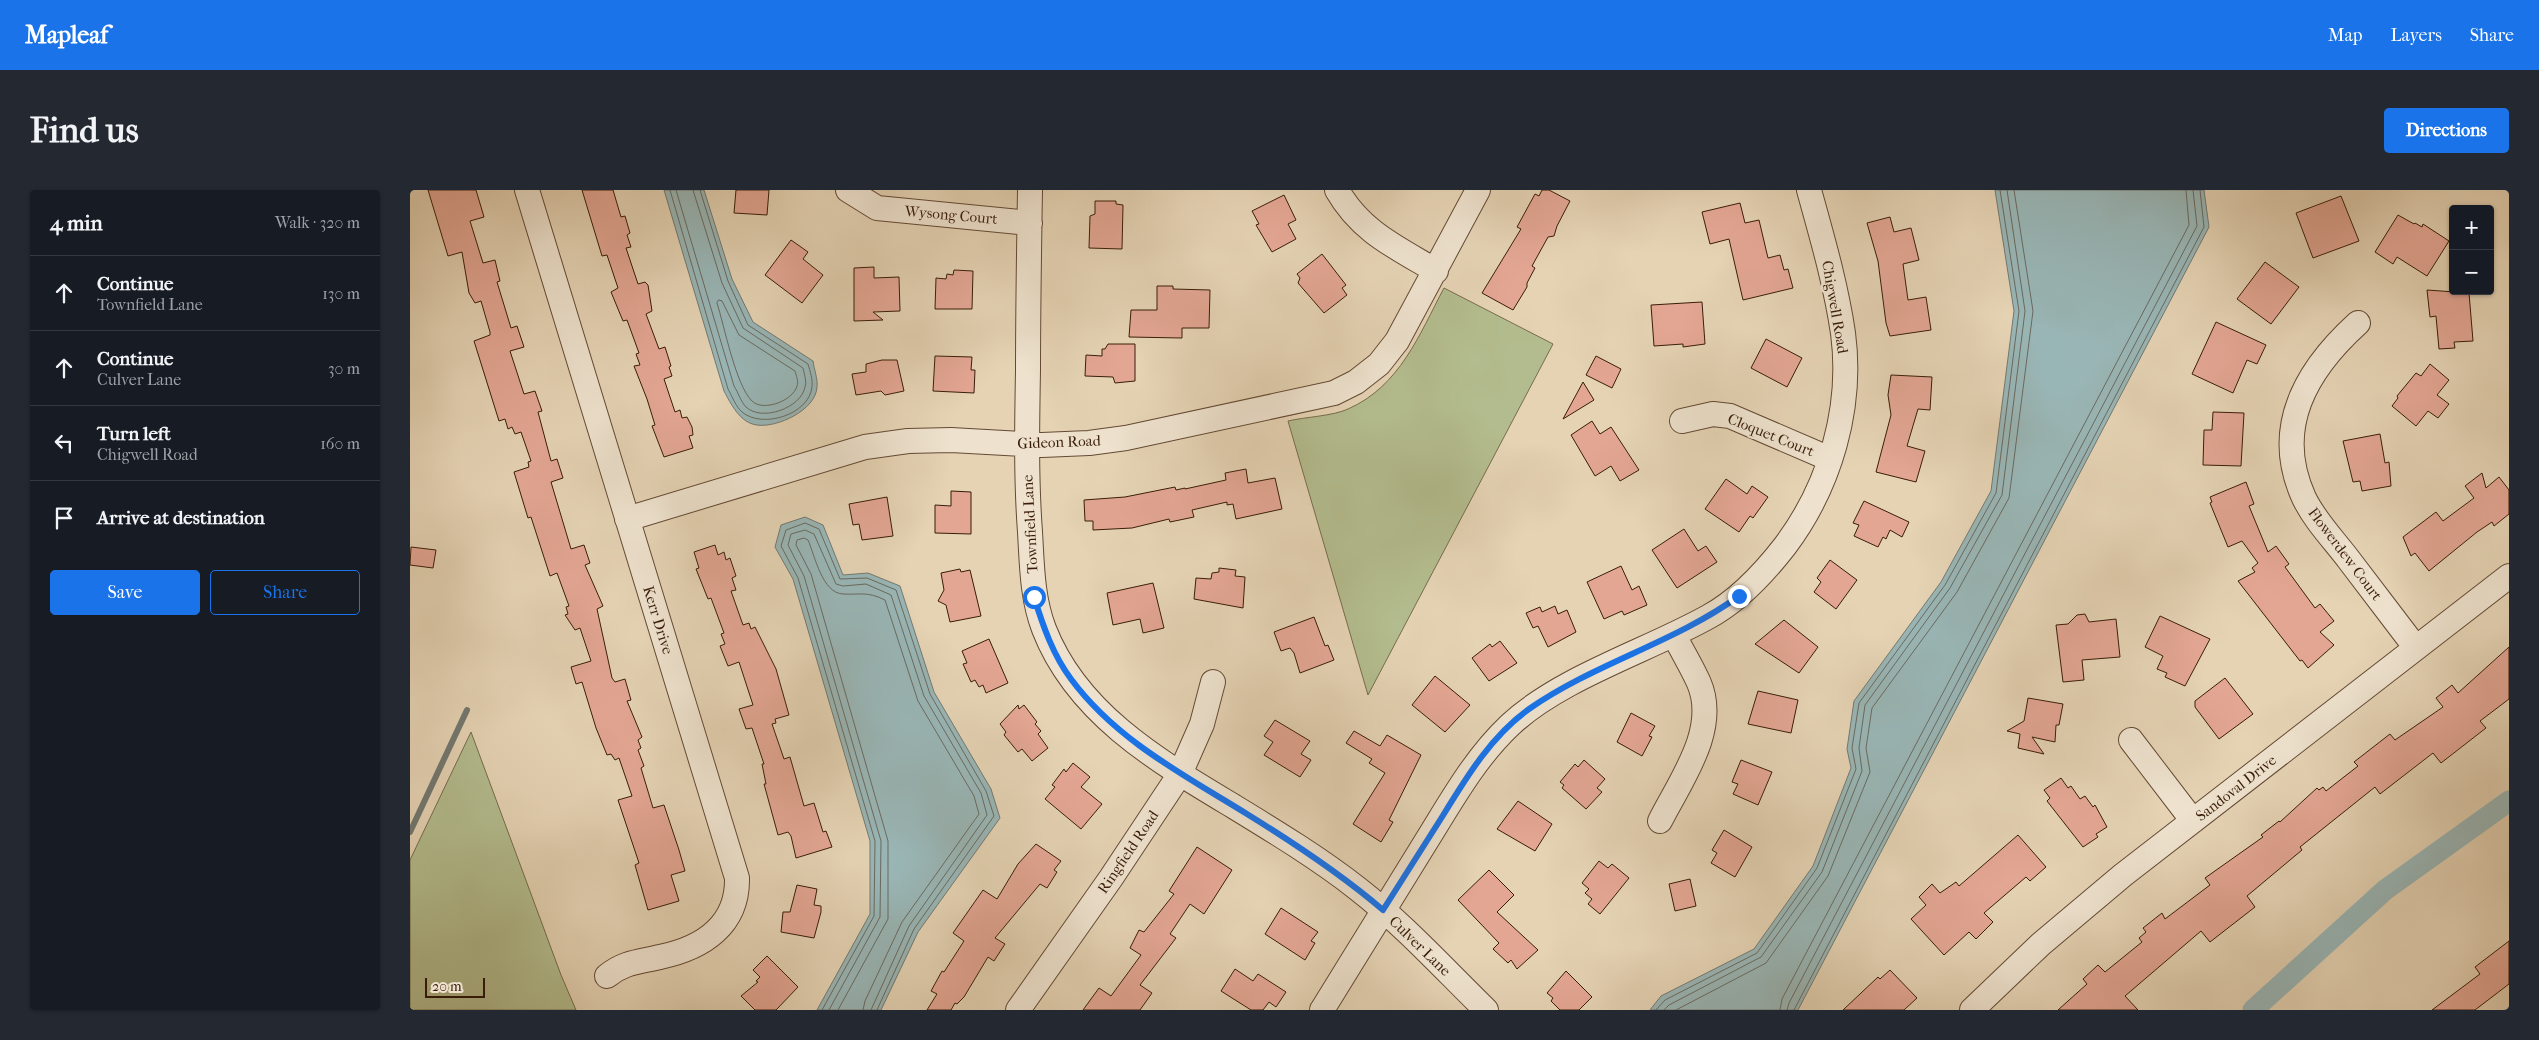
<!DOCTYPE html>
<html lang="en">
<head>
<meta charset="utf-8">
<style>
	:root { --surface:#171b24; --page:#242831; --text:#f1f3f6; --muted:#9ea1a6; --line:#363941; --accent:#1a73e8 }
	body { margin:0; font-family:"IM FELL French Canon",serif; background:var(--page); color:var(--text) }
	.controls { position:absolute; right:15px; top:15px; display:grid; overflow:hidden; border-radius:5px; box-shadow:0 1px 4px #0004 }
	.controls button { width:45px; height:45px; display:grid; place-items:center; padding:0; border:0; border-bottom:1px solid var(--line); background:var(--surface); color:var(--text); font:25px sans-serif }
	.scale { position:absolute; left:15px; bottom:12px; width:60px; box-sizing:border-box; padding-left:5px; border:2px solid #391d09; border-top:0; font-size:14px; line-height:18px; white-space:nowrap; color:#391d09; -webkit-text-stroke:4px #eee2ce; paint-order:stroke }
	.stop { position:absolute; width:15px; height:15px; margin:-11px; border:4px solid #1a73e8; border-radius:50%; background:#fff }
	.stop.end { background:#1a73e8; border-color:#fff; box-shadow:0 1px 5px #0008 }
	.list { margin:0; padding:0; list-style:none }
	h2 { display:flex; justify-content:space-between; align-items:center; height:65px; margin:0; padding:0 20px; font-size:21px }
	h2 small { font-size:16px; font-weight:400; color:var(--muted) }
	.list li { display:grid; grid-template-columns:32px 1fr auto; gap:15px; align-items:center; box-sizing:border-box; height:75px; padding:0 20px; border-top:1px solid var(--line) }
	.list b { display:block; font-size:19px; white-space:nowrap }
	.list p { margin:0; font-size:16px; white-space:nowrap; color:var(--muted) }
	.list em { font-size:16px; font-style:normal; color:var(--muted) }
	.actions { display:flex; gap:10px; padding:15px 20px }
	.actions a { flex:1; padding:11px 0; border:1px solid var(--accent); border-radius:5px; text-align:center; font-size:18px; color:var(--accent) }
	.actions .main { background:var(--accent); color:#fff }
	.icon { flex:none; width:28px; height:28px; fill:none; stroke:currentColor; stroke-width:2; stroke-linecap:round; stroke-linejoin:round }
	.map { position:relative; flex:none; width:2099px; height:820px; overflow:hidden; border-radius:5px }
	header { display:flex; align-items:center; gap:30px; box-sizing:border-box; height:70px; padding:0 25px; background:var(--accent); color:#fff }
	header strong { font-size:24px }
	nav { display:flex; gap:28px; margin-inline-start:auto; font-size:18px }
	.intro { display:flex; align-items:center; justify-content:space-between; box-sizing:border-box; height:120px; padding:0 30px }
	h1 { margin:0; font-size:35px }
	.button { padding:12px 22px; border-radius:5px; background:var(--accent); color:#fff; font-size:18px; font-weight:700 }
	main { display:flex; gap:30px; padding:0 30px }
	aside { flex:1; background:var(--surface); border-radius:5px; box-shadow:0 1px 4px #0004 }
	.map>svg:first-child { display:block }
	.green { fill:#b3bc8e; stroke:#766c4c }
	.water { fill:#99b6b6; stroke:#737971 }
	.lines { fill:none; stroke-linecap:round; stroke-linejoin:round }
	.shore { stroke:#696a60; stroke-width:1 }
	.stream { stroke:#737971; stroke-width:6 }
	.canal { stroke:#99b6b6; stroke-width:21 }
	.building { fill:#e3a693; stroke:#391d09 }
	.minor-casing { stroke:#644a34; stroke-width:26 }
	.minor { stroke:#eee2ce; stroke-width:24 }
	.route { stroke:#1a73e8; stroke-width:6 }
	.labels { text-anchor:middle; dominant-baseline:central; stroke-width:5; stroke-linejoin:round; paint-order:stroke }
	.street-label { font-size:15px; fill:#391d09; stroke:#eee2ce }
</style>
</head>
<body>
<header>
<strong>Mapleaf</strong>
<nav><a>Map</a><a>Layers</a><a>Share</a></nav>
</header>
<div class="intro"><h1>Find us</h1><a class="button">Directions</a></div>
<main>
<aside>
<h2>4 min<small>Walk · 320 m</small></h2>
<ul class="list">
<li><svg class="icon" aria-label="ahead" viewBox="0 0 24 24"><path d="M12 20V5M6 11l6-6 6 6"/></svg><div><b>Continue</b><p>Townfield Lane</p></div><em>130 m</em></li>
<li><svg class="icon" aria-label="ahead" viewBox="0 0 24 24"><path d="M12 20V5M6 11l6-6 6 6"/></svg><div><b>Continue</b><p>Culver Lane</p></div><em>30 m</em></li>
<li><svg class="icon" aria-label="left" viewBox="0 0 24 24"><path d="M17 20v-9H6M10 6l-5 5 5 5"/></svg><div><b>Turn left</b><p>Chigwell Road</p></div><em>160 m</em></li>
<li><svg class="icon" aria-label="arrive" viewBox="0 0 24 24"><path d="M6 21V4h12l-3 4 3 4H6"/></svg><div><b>Arrive at destination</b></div></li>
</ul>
<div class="actions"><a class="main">Save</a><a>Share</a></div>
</aside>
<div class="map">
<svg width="2099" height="820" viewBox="0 0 2099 820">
	<rect width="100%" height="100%" fill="#e5d3b4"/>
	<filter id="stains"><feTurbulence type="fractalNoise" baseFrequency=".004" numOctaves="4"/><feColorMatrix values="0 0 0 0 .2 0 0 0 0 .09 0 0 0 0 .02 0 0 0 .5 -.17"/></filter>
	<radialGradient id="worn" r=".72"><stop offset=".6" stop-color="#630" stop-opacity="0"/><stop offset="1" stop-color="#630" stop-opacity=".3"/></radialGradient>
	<!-- green -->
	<path class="green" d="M1034,98L1143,154L958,505L878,231C895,227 923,226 938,219C990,196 1009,145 1034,98Z
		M61,542L151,785L166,820H0V670Z"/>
	<!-- water -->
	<path class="water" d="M254,0H294L322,89L343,132L403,171C404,179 408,189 407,197C406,220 367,238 347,235C330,233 321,214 314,201Z
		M1585,0H1794L1799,37L1388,820H1240L1251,806L1344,759L1403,676L1441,578L1437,559L1444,511L1531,392L1581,301L1604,121Z
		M395,327L413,335L433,385L458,383L490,396L524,502L581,599L590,628L508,742L471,820H407L460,724V651L383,389L365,357L371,335Z"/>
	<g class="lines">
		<!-- shore -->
		<path class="shore" d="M260,0L318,199C322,206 326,217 332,222C352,239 399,225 402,197C403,190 400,181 398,174L338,135L318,91L290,0
			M266,0L324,196C328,202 331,212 336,217C352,232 391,218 395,197C397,192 394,183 393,178L333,138L312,93L283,0
			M309,110L312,111L329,145L385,181C386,185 389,192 387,196C383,211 353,222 342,211C326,196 314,135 307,113Z
			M412,820L464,726L465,651L388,388L371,356L376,340L395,333L409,339L430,389L457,388L486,400L520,504L576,601L584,626L504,739L467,820
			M419,820L470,727L471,651L394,386L378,355L381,344L395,340L404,344L426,394L433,396L456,394L481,405L514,506L571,603L577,625L499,736L461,820
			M428,820L478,729V651L401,384L386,355L387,350L394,348L398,350C405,366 412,403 433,404C451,405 457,401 475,410L508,511L564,606L569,624L492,732L455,811L453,820
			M1246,820L1255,810L1347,763L1407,678L1446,579L1442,558L1449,513L1535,395L1586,303L1609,121L1590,0
			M1254,820L1259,815L1351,767L1412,682L1452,581L1449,558L1455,515L1540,398L1592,305L1615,121L1597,0
			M1266,820L1356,773L1418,686L1460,582L1456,558L1462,518L1547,402L1599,308L1623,121L1604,0
			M1370,820L1372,809L1779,35L1776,0
			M1377,820L1379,813L1787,36L1783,0
			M1384,820L1794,37L1790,0"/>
		<!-- stream -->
		<path class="stream" d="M0,642L57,520"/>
		<!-- canal -->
		<path class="canal" d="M1843,820L1975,700L2099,611"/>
	</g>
	<!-- building -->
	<path class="building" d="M18,0H66L74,27L60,31L73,73L85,70L90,91L87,92L101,138L107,136L114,157L100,161L114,204L125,201L132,221L128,222L141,271L147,269L153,288L141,292L161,359L174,355L180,373L175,375L193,416L187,419L202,488L205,492L215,489L221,510L217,511L232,547L228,550L231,558L228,560L234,576L231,578L243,618L254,615L269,660L275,681L261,685L269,711L238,720L225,675L229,673L208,610L222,606L209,568L205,570L201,564L197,565L186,538L172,492L166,494L161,477L181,471L170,438L165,440L155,425L158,424L156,417L159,416L147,383L140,386L121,327L118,328L104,282L119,277L118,272L121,271L111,242L105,244L102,237L98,239L95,229L89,231L64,151L80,145V142L71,111L65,113L59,103L52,62L38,66Z
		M172,0H203L211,27L215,26L220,43L217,45L221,57L216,58L228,94L235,92L238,95L242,121L236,124L249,159L255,157L261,176L259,177L262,186L254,189L265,222L270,220L272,228L277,227L282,237L283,245L279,246L283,258L254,267L242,236L245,235L237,209L224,176L230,175L226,164L229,163L217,130L213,131L201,102L208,98L197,65L192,66Z
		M326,0H359L357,25L324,23Z
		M1132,0H1139L1160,11L1147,36L1144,46L1138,47L1122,76L1125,78L1117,93V97L1103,120L1072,103L1111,39L1107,37L1125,4L1129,6Z
		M874,5L886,30L878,34L886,49L862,62L846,35L849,34L842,21Z
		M1931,6L1949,51L1903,68L1886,23Z
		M685,11H706V14L713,15L712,59L679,58L680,26L685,24Z
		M1330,13L1335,33L1349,30L1358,68L1370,65L1374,80L1378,79L1383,98L1333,110L1319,49L1300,54L1292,22Z
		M1988,25L2004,34L2005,33L2012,37L2013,34L2039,51L2017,86L1987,67L1983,74L1965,62Z
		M1480,27L1484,42L1501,38L1509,70L1493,74L1498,110L1516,107L1521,140L1480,146L1476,133L1468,71L1457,33Z
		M381,50L398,62L393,69L413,85L392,113L355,85Z
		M912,64L936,95L932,98L937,105L914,123L888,93L890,88L887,84Z
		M1855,72L1889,97L1861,134L1827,109Z
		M464,77V88L489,87L490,121L463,122L473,130L444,131V78Z
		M544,80L563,81L562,119H525L526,88L536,89L537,84L543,85Z
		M747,96H763V99L800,100L799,138H772V148L719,147L721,120H747Z
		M2017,100L2059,103L2063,151L2044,152L2045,158L2029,159L2026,126L2020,127Z
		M1292,112L1295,154L1273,157V154L1244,156L1241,115Z
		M1806,132L1856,155L1847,174L1837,170L1823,203L1782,184Z
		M1356,149L1392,168L1377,197L1341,178Z
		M698,154H725V191L705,193L703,187L675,186L676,165L692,166V159H695Z
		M525,166L562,167L561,180H565L564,203L523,201Z
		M1186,166L1211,179L1202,198L1176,185Z
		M472,170H487L494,201L475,205L471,201L446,205L442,184L456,182V174Z
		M2020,174L2039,190L2027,205L2039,214L2028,228L2018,221L2006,236L1982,216L1988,208L1987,206L2006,183L2011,186Z
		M1481,185L1522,187L1520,220L1508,219L1497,256L1515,261L1506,292L1466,282L1481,225L1478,205Z
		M1173,192L1184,210L1153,229Z
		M1803,222L1834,223L1831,276L1793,275L1794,240H1802Z
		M1182,231L1190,244L1201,237L1229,280L1210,291L1201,276L1185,286L1161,245Z
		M1970,244L1975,273L1979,272L1981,296L1952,301L1950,291L1943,292L1933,251Z
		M836,279L838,293L865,288L872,319L826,329L823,314L817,315V312L782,320L784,327L760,332L759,329L722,338L683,340V331H675L674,310L715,307L765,297L766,300L775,298V299L816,290L815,283Z
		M2072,283L2076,298L2089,287L2099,300V324L2084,336L2082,332L2067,342L2019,381L2005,363L2001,366L1993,347L2026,322L2033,331L2064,308L2055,296Z
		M1316,289L1337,304L1342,296L1358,307L1343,328L1340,326L1329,342L1295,319Z
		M1836,292L1844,314L1839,316L1858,362L1866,356L1879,374L1875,377L1905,418L1910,414L1924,431L1910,442L1924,455L1898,478L1892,470L1890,471L1828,391L1845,382L1842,378L1848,373L1832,351L1818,357L1800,313L1802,312L1800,307Z
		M541,301L561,302V344L525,343V315L541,316Z
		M477,307L483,346L452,350L449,334L443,335L439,314Z
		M1454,311L1499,332L1492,347L1480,340L1476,349L1473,347L1468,357L1444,346L1449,335L1443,333Z
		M1274,339L1288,361L1296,356L1307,372L1267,398L1242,360Z
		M305,355L308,365L314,362L316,370L320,368L326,386L322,388L326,400L321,401L333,435L339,433L341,439L345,437L366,479L379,525L365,529L366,533L362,534L374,569L380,567L394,616L404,613L413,642L416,641L422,657L386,668L381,646L378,642L368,645L354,594H356L352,574H354L342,538L336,539L329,519L343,515L329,472L318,476L310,456L315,454L311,444L314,443L301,408L298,409L286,379L289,378L284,362Z
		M1,357L26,360L23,378L0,375Z
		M1420,370L1447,390L1426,419L1404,402L1411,392L1407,388Z
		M1211,376L1222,400L1229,396L1237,415L1214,425L1212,421L1194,429L1177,392Z
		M809,378L826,380L825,386L835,387L833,418L784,409L786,388L801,389L802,383L809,382Z
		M550,379L551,382L560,380L571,426L540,432L536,415L528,411L534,400L531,383Z
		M743,393L754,438L733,443L730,429L703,435L697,403Z
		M1145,416L1148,424L1157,420L1166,442L1138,457L1128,436L1123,438L1116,423L1130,417L1132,422Z
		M1675,424L1679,432L1706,429L1710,467L1672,470L1674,490L1653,492L1646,435L1658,434L1667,425Z
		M1750,426L1800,449L1775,496L1755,487L1757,483L1747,479L1753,466L1735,457Z
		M904,427L915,456L918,455L924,470L890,483L884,463L880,458L871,461L864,442Z
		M1374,430L1408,457L1389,483L1345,454Z
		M579,449L598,493L576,503L573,495L569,497L565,490L561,492L553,474L557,473L552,461Z
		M1090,451L1107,473L1079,491L1062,468L1080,454L1082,457Z
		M2099,457V509L2070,531L2076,538L2031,573L2023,563L1970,604L1965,597L1890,657L1892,660L1837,706L1845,717L1800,752L1791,741L1715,806L1728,820H1648L1677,794L1673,789L1688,775L1695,782L1732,752L1729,748L1736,742L1733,738L1752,723L1755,729L1800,695L1795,688L1853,647L1851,645L1869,631L1870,632L1907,598L1909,600L1913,597L1916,601L1948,576L1944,572L1980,544L1985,550L2033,517L2026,508L2042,495L2048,503Z
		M1025,486L1060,515L1035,542L1002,515Z
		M1815,488L1843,524L1809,549L1785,517V511Z
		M1348,501L1388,510L1381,543L1338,534Z
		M1618,508L1653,514L1649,535H1646L1645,552L1622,547L1634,564L1608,558L1610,544L1597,541L1614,531Z
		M608,515L609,519L614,515L627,532L625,534L631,541L628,544L638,558L622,571L612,559L608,562L594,545L596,542L590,534Z
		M1221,523L1245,536L1239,546L1242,547L1232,566L1207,552Z
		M865,530L900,551L891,564L901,570L890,587L854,565L863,552L854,546Z
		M944,541L970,556L977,545L1011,565L979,630L983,632L971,652L943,634L975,583L959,573L962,569L936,553Z
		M1174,570L1195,589L1187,598L1192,602L1176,619L1152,598L1154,595L1150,592L1165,574L1168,577Z
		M1331,570L1362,582L1348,615L1323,604L1328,594L1322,592Z
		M663,573L680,587L671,597L692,614L671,639L635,609L645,597L642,595L654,579L656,582Z
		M1651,588L1658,598L1661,596L1670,609L1675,606L1683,617L1685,615L1697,637L1686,644L1688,647L1673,657L1637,611L1640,608L1634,600Z
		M1108,611L1142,634L1125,661L1087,639Z
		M1314,640L1342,657L1325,687L1301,673L1307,663L1302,660Z
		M1608,645L1636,677L1620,691L1616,687L1574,723L1583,732L1566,749L1559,742L1534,765L1501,729L1516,715L1509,707L1522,694L1530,703L1546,692L1549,696Z
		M626,654L651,671L644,680L647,682L637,698L630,694L585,748L595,754L584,771L578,767L554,807L547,814L545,813L541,820H517L527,804L521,801L532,781L534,782L554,751L543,743L573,700L587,709L608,674Z
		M787,657L822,680L794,724L780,714L760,744L766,748L730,795L742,803L730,820H673L689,798L701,806L731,765L720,758L729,740L734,742L764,704L759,701Z
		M1189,671L1198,678L1202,674L1219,688L1190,724L1178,714L1182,709L1175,703L1179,699L1172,693Z
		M1079,680L1104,705L1087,722L1128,760L1107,779L1101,770L1098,773L1083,759L1089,753L1048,710Z
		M1280,689L1286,716L1265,721L1259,694Z
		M387,695L407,699L404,715L411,716V722L404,748L371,742L373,722H380Z
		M871,718L908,742L901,751L905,753L895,770L855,744Z
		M2099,751V794L2065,820H2022L2070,784L2065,777Z
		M357,766L388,797L366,820H345L331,806L348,792L346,791L350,787L343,780Z
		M825,779L843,791L848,784L876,802L866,817L859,812L853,820H841L811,801Z
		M1480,780L1507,808L1494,820H1433L1468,787L1470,789Z
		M1156,781L1182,807L1169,820H1150L1141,811L1143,808L1137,803Z"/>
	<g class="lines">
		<defs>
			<path id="minor" d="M117,0L327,688C328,735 293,758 250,767C229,772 214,772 197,786
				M438,0L467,18L620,33
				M620,0C619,60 618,121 618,181C617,235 616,288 620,342C622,375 622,408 634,439C667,524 748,571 823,616C864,641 910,669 948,699C994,735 1034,779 1076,820
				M927,0C951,42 986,57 1026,81
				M1948,133C1896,180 1862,238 1894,308C1905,331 1924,350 1939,370C1961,399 1984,429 2006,458
				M1272,231L1303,224L1320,226L1420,269
				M217,329L455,257L498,251L541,250L632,255L679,253L716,248L924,203L946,192L969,174L987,151L1068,0
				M1721,550L1783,631
				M1250,631C1270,591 1309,540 1289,493C1282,477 1272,461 1264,445
				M608,820L701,688L770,584L792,534L803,492
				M912,820C947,763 982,706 1017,650C1042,610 1065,568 1100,535C1150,488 1237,461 1298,427C1328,411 1354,383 1375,356C1420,296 1443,218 1433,143C1426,95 1412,47 1399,0
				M1562,820L1631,754L1713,685L2099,386"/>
		</defs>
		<!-- minor casing -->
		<use href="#minor" class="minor-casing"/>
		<!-- minor -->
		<use href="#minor" class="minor"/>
	</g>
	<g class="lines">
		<!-- route -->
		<path class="route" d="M624,407C633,436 643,465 661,489C706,550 774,585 837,624C884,653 931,684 973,720C993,689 1012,658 1032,627C1056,588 1081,546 1119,519C1185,473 1264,453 1329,406"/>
	</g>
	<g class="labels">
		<!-- street labels -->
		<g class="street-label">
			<text transform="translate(541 25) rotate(5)">Wysong Court</text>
			<text transform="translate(1425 117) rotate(80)">Chigwell Road</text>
			<text transform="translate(1361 245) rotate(22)">Cloquet Court</text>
			<text transform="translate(649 252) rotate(-2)">Gideon Road</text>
			<text transform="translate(620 334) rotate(-93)">Townfield Lane</text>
			<text transform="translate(1935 364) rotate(53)">Flowerdew Court</text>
			<text transform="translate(248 430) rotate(73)">Kerr Drive</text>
			<text transform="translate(1826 598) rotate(-38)">Sandoval Drive</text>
			<text transform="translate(718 662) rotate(-56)">Ringfield Road</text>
			<text transform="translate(1010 756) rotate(44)">Culver Lane</text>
		</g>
	</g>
	<rect width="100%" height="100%" filter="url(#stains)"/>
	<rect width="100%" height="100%" fill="url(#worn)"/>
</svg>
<div class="controls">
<button>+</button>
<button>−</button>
</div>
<div class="scale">20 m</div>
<div class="stop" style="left:624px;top:407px"></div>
<div class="stop end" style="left:1329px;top:406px"></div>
</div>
</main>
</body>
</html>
